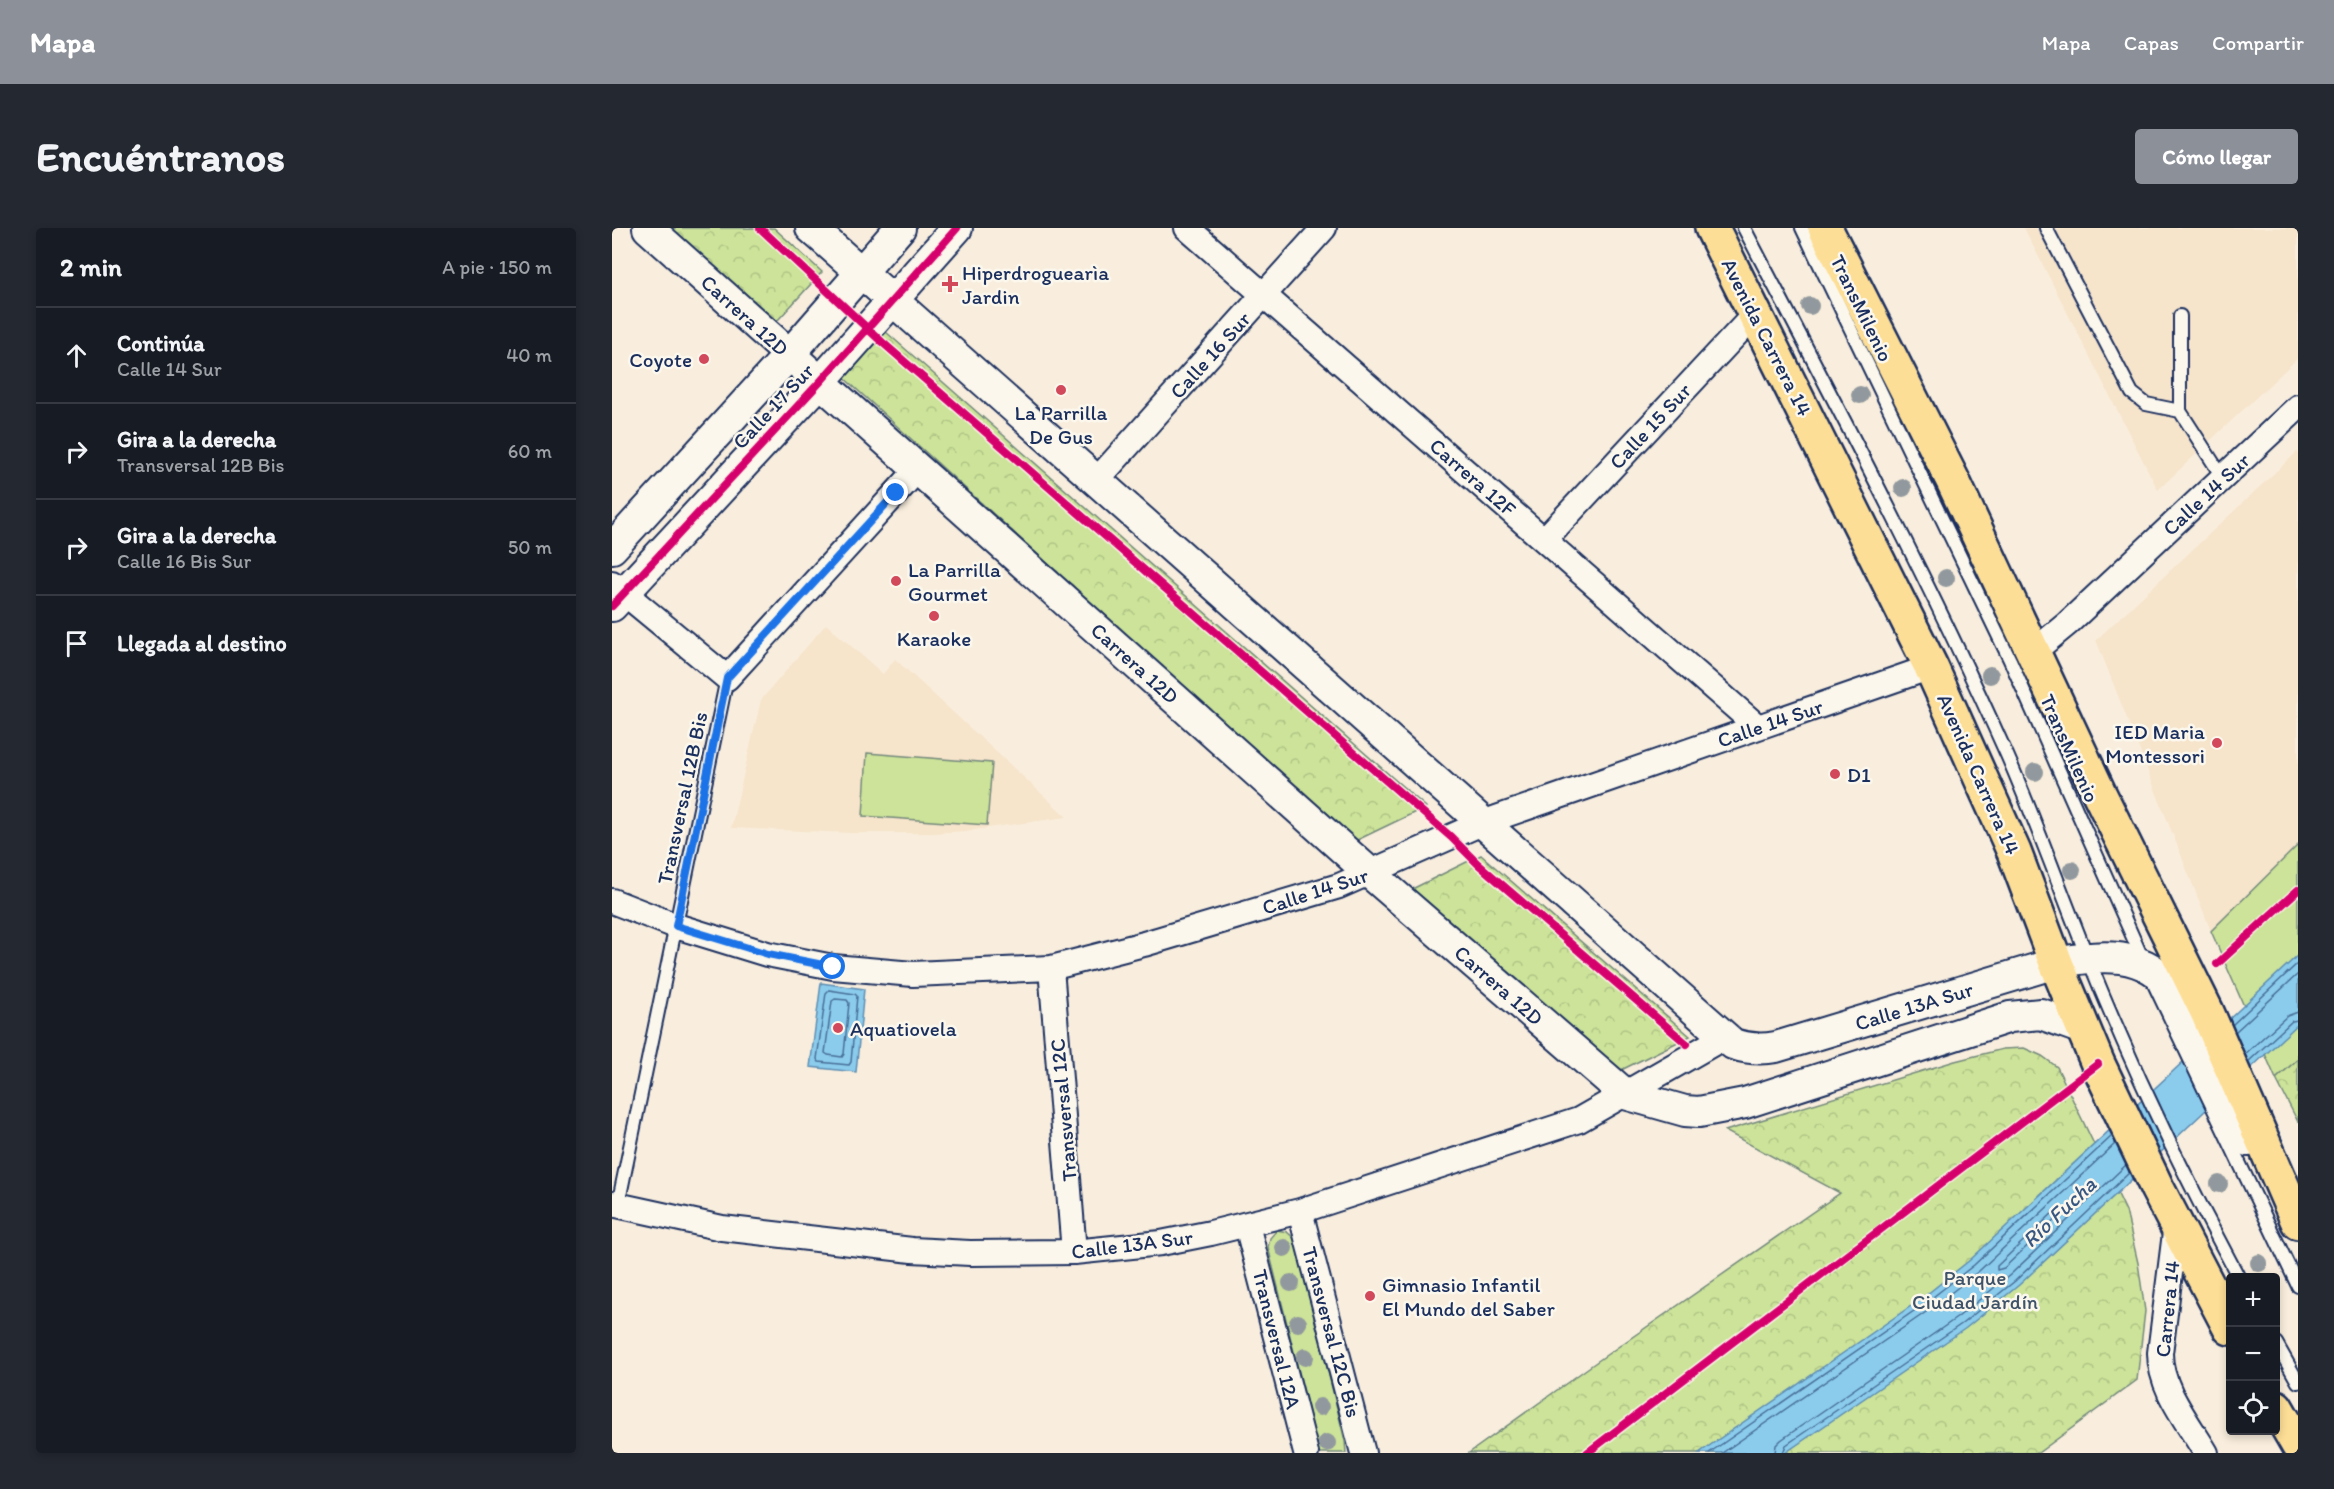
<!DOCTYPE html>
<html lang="es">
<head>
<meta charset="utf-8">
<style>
	:root { --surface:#171b24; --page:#242831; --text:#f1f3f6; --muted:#9ea1a6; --line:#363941; --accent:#8c9099 }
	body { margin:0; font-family:Itim,sans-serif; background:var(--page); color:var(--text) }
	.controls { position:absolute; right:18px; bottom:18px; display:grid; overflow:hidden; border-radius:6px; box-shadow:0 3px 9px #0003 }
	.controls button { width:54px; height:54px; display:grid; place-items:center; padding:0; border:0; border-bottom:2px solid var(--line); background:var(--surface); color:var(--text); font:30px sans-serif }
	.stop { position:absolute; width:18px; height:18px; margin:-14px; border:4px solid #1a73e8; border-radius:50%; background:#fff }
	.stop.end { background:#1a73e8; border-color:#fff; box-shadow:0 2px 6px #0008 }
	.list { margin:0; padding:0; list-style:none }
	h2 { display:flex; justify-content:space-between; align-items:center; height:78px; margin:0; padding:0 24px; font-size:26px }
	h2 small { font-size:20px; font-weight:400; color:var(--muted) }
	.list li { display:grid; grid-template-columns:39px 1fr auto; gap:18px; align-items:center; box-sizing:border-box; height:96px; padding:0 24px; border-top:2px solid var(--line) }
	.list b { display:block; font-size:22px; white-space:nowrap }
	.list p { margin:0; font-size:20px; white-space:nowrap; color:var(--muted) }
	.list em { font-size:20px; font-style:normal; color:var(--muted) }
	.icon { flex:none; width:33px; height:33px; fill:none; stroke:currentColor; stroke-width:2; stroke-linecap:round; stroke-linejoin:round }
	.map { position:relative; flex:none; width:1686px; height:1225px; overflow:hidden; border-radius:6px }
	header { display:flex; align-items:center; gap:36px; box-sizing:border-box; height:84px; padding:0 30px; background:var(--accent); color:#fff }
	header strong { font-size:28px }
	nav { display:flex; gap:33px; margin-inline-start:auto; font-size:21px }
	.intro { display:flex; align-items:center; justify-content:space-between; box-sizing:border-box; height:144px; padding:0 36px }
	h1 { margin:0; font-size:42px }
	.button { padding:15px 27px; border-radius:6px; background:var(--accent); color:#fff; font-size:21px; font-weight:700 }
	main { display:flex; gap:36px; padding:0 36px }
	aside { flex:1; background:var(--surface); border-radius:6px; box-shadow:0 3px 9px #0003 }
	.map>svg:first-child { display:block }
	.built { fill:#f6e4cb }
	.green { fill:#cce399; stroke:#74897c; stroke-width:1.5 }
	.park { fill:url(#park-crowns); stroke:#74897c; stroke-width:1.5 }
	.water { fill:#8bccec; stroke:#5e8db3; stroke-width:1.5 }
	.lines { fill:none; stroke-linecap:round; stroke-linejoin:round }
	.shore { stroke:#486e97; stroke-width:1.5 }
	.service-casing { stroke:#1b2f5e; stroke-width:16 }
	.minor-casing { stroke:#1b2f5e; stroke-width:28 }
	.tertiary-casing { stroke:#1b2f5e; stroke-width:34 }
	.primary-casing { stroke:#1b2f5e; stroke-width:38 }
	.service { stroke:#fbf7ec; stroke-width:12 }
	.minor { stroke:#fbf7ec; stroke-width:24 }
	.tertiary { stroke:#fbf7ec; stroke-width:30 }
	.primary { stroke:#fdde96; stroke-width:33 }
	.cycleway-casing { stroke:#fbf7ec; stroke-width:11 }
	.cycleway { stroke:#d6006c; stroke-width:8 }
	.tree { fill:#92999e }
	.route { stroke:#1a73e8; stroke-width:8 }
	.poi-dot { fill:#d1495b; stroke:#fbf7ec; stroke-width:2 }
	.labels { text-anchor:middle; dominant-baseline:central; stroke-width:5; stroke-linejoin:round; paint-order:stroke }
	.poi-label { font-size:21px; fill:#1b2f5e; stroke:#fbf7ec; text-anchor:start }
	.street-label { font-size:21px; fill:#1b2f5e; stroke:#fbf7ec }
	.park-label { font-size:21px; fill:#3e536a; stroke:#fbf7ec }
	.water-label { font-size:22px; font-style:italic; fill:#375682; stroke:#fbf7ec }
</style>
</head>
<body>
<header>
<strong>Mapa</strong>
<nav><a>Mapa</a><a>Capas</a><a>Compartir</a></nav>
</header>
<div class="intro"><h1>Encuéntranos</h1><a class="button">Cómo llegar</a></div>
<main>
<aside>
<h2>2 min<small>A pie · 150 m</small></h2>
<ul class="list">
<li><svg class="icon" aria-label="ahead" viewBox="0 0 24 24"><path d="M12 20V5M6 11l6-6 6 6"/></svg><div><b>Continúa</b><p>Calle 14 Sur</p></div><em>40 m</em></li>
<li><svg class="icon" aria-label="right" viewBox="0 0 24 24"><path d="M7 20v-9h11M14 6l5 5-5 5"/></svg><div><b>Gira a la derecha</b><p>Transversal 12B Bis</p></div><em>60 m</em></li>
<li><svg class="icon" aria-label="right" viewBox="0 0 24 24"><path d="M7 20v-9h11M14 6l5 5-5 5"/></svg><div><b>Gira a la derecha</b><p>Calle 16 Bis Sur</p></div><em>50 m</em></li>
<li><svg class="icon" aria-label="arrive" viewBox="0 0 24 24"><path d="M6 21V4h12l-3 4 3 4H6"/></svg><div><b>Llegada al destino</b></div></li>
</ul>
</aside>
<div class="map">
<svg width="1686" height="1225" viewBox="0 0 1686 1225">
	<defs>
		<pattern id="park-crowns" width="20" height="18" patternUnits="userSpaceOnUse" patternTransform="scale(1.5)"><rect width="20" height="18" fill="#cce399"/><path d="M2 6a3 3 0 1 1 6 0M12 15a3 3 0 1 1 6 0" fill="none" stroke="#afc386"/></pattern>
	</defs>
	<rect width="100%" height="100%" fill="#f9eedd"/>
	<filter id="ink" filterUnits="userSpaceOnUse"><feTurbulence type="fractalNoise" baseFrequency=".0167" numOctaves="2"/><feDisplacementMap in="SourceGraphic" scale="12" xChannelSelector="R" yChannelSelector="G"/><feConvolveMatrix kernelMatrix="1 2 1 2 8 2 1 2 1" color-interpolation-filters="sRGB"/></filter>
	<g filter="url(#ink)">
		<!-- built -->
		<path class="built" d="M1412,0H1686V130L1546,262Z
			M1686,223V617L1599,703L1484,412Z
			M214,396L271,446L283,431L455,589L354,603L322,605H239L119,600L149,472Z"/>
		<!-- green -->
		<path class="green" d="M255,525L380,535L375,597L251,588Z
			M1686,617V831L1664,851L1599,703Z
			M665,1002L675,1004L684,1012L733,1213L734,1225H707L656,1019L658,1010Z"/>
		<!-- park -->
		<path class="park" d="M42,0H162L210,44L155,104Z
			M274,104L814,579L741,614L229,147Z
			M869,627L1078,808L999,847L792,665Z
			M1412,820L1430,828L1445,839L1514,983L1526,1035L1533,1083L1525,1152L1426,1225H857L980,1137L1228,965L1113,903L1343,833L1391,821Z
			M1686,831V894L1664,851Z"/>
		<!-- water -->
		<path class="water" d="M1686,727V796L1407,1057L1354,1100L1173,1225H1087L1309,1071L1358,1032Z
			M209,755L252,761L244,844L198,839Z"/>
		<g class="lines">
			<!-- shore -->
			<path class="shore" d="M217,762L243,766L245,768L239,834L237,837L207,834L205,831L214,765Z
				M223,771L235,772L237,775L232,826L230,829L216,827L213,825L220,773Z
				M1620,797L1686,735
				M1623,804L1686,746
				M1633,826L1675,788L1686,784
				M1636,834L1680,793L1686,792
				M1446,980H1450V985L1392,1040L1385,1042V1038Z
				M1097,1225L1312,1076L1362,1037L1500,908
				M1110,1225L1317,1082L1367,1043L1504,915
				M1163,1225L1164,1217L1169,1212L1346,1089L1398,1047L1514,937
				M1171,1225L1174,1217L1351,1095L1403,1053L1518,944"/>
			<defs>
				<path id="service" d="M1132,0C1223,174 1315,348 1395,527C1424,593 1448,661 1475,728C1520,839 1570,945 1627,1050
					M1190,0L1398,432L1531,732
					M1434,0L1520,165L1534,176L1568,183
					M1568,88V183L1611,250
					M1542,756L1686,1058
					M6,977L115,450
					M1664,1115L1686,1154"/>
				<path id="minor" d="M575,0L1146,499
					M484,253L712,0
					M932,312L1144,85
					M0,355L115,450L306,241
					M1421,424L1455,396L1686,179
					M0,673L64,698L155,726L221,739L301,746L439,740L532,716L727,658L870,595L1319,439
					M439,740L462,1024
					M0,976L110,1000L300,1022L358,1025L462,1024L549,1015L599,1005L688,983L967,892L1112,809
					M688,983L751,1225
					M635,997L694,1225
					M1564,997L1548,1125C1548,1161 1576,1194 1594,1225"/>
				<path id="tertiary" d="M36,0L759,646L1013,866L1073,883L1087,884L1133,875L1398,789L1429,786L1471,801
					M199,0L1121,816C1136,821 1148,822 1164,819L1444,735C1487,726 1535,722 1562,763L1636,913
					M0,320L177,127L288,0
					M0,378L208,154L345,0"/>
				<path id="primary" d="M1100,0L1319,439L1402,624L1444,735L1486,836L1545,960L1618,1100
					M1213,0L1341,253L1488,567L1595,784L1686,994
					M1664,1179L1686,1217"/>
			</defs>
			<!-- service casing -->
			<use href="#service" class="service-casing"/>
			<!-- minor casing -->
			<use href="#minor" class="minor-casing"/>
			<!-- tertiary casing -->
			<use href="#tertiary" class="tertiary-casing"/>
			<!-- primary casing -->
			<use href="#primary" class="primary-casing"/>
			<!-- service -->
			<use href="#service" class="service"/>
			<!-- minor -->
			<use href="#minor" class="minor"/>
			<!-- tertiary -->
			<use href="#tertiary" class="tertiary"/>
			<!-- primary -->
			<use href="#primary" class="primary"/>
			<defs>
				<path id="cycleway" d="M148,0L270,114L839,609L866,636L1075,816
					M0,378L208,154L345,0
					M1605,736L1686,662
					M975,1225L1486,836"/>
			</defs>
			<!-- cycleway casing -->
			<use href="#cycleway" class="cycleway-casing"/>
			<!-- cycleway -->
			<use href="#cycleway" class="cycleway"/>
		</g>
		<!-- trees -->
		<g class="tree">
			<circle cx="1198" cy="78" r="9"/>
			<circle cx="1248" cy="167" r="9"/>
			<circle cx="1291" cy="260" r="9"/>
			<circle cx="1334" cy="350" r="9"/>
			<circle cx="1378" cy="447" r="9"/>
			<circle cx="1423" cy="544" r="9"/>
			<circle cx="1460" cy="642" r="9"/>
			<circle cx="1607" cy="956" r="9"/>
			<circle cx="672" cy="1020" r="9"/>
			<circle cx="1647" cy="1035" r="9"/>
			<circle cx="679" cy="1055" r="9"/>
			<circle cx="686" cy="1095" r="9"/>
			<circle cx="693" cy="1129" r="9"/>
			<circle cx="708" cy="1179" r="9"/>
			<circle cx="715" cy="1215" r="9"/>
		</g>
	</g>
	<g class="lines" filter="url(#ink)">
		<!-- route -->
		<path class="route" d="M221,739L156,726L64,698L115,450L284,265"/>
	</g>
	<!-- markers -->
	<g class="poi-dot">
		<path d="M335 47h6v6h6v6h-6v6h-6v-6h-6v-6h6z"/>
		<circle cx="92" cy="131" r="6"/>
		<circle cx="449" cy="162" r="6"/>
		<circle cx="284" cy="353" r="6"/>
		<circle cx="322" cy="388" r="6"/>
		<circle cx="1605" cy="515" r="6"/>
		<circle cx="1223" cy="546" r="6"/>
		<circle cx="226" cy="800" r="6"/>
		<circle cx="758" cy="1068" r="6"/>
	</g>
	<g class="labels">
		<!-- poi labels -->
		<g class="poi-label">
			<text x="350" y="44">Hiperdroguearìa<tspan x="350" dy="24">Jardin</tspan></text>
			<text x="80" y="131" text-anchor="end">Coyote</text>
			<text x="449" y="184" text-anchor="middle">La Parrilla<tspan x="449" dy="24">De Gus</tspan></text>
			<text x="296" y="341">La Parrilla<tspan x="296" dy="24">Gourmet</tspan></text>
			<text x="322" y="410" text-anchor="middle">Karaoke</text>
			<text x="1593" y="503" text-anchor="end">IED Maria<tspan x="1593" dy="24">Montessori</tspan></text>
			<text x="1235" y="546">D1</text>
			<text x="238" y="800">Aquatiovela</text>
			<text x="770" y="1056">Gimnasio Infantil<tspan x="770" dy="24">El Mundo del Saber</tspan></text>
		</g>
		<!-- street labels -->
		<g class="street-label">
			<text transform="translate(1250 80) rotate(64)">TransMilenio</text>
			<text transform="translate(133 87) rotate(42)">Carrera 12D</text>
			<text transform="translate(1155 109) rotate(63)">Avenida Carrera 14</text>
			<text transform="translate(598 127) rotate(-48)">Calle 16 Sur</text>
			<text transform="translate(161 178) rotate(-47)">Calle 17 Sur</text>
			<text transform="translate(1038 198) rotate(-47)">Calle 15 Sur</text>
			<text transform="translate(861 249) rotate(41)">Carrera 12F</text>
			<text transform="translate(1594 266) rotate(-43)">Calle 14 Sur</text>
			<text transform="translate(523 435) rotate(42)">Carrera 12D</text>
			<text transform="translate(1158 495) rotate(-19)">Calle 14 Sur</text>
			<text transform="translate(1458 520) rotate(66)">TransMilenio</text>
			<text transform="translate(1367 546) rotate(66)">Avenida Carrera 14</text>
			<text transform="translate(70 570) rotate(-78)">Transversal 12B Bis</text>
			<text transform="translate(703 663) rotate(-18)">Calle 14 Sur</text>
			<text transform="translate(887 757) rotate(41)">Carrera 12D</text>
			<text transform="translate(1302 778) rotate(-17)">Calle 13A Sur</text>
			<text transform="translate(451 882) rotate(-95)">Transversal 12C</text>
			<text transform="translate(520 1016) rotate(-7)">Calle 13A Sur</text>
			<text transform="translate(1555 1081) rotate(-84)">Carrera 14</text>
			<text transform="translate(720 1104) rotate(75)">Transversal 12C Bis</text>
			<text transform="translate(665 1111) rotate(76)">Transversal 12A</text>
		</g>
		<!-- park labels -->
		<g class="park-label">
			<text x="1363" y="1049">Parque<tspan x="1363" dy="24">Ciudad Jardín</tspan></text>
		</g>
		<!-- water labels -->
		<g class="water-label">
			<text transform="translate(1447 984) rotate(-43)">Río Fucha</text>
		</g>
	</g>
</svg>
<div class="controls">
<button>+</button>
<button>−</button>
<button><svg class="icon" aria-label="locate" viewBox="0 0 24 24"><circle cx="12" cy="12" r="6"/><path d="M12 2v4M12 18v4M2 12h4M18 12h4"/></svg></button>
</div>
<div class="stop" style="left:221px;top:739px"></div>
<div class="stop end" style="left:284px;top:265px"></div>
</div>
</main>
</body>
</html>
